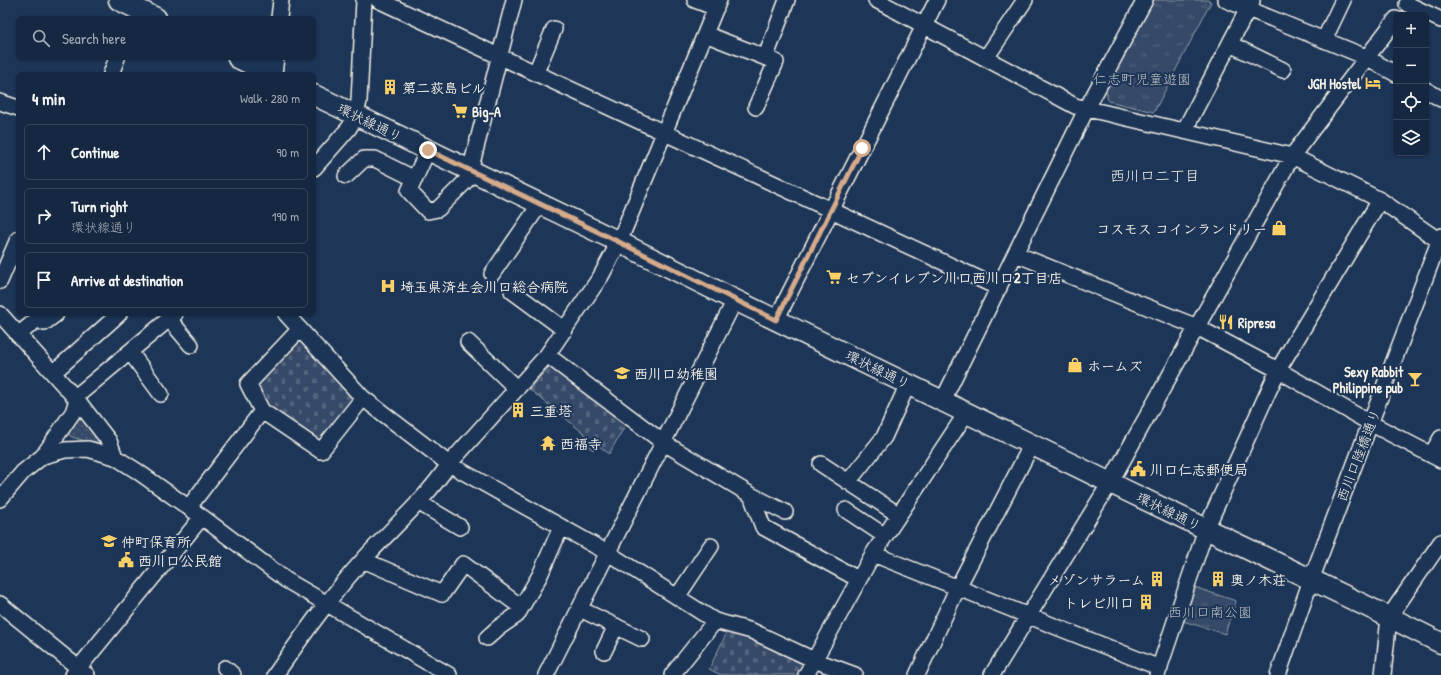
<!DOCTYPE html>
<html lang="en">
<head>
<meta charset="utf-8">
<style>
	:root { --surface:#162841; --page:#23344c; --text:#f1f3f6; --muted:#9ea6b1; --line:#35445a }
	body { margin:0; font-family:"Patrick Hand","Klee One",sans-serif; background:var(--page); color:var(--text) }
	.controls { position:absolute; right:12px; top:12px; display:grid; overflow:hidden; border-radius:6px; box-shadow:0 1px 3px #0004 }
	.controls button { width:36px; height:36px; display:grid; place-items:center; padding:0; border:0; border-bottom:1px solid var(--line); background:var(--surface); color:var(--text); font:20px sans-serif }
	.stop { position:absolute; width:12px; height:12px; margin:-9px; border:3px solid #d6ab8b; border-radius:50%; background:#fff }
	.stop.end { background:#d6ab8b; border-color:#fff; box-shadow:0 1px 4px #0008 }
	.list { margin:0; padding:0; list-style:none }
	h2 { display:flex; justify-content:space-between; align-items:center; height:52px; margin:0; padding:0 16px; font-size:17px }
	h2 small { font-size:13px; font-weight:400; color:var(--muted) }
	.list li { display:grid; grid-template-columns:26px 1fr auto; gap:12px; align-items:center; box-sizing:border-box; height:56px; margin:0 8px 8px; padding:0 8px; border:1px solid var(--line); border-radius:6px }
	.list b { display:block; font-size:15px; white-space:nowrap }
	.list p { margin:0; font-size:13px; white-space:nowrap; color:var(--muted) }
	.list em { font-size:13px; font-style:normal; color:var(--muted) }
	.icon { flex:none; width:22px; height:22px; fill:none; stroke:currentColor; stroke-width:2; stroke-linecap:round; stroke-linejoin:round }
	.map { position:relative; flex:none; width:1441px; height:675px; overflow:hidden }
	.search { position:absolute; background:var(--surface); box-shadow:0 1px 3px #0004; left:16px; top:16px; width:300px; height:44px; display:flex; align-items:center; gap:10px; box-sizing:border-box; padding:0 14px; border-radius:6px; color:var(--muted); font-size:15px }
	.panel { position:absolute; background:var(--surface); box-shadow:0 1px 3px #0004; left:16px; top:72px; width:300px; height:244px; border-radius:6px }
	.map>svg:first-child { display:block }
	.grass { fill:url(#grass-dots); stroke:#949ea8 }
	.cemetery { fill:url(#cemetery-stones); stroke:#949ea8 }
	.park { fill:url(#park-tufts); stroke:#949ea8 }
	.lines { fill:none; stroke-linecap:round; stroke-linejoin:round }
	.minor-casing { stroke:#f4f1e8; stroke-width:18 }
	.major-casing { stroke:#f4f1e8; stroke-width:23 }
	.minor { stroke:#1d3557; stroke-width:15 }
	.major { stroke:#1d3557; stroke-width:20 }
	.route { stroke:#d6ab8b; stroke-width:5 }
	.labels { text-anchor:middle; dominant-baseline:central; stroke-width:4; stroke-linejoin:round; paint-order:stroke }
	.park-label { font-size:14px; fill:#bbbfc1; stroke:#1d3557 }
	.poi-label { font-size:14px; font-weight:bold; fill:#f4f1e8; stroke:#1d3557; text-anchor:start }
	.street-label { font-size:14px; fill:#f4f1e8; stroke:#1d3557 }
	.neighbourhood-label { font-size:15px; fill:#f4f1e8; stroke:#1d3557 }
</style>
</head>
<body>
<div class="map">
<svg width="1441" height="675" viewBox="0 0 1441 675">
	<defs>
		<pattern id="grass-dots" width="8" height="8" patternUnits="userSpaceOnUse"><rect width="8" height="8" fill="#354a67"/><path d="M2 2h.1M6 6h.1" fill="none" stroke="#53657d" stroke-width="1.8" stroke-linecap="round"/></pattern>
		<pattern id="cemetery-stones" width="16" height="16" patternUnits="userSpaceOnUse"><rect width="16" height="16" fill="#354a67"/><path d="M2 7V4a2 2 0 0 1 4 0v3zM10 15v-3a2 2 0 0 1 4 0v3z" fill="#53657d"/></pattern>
		<pattern id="park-tufts" width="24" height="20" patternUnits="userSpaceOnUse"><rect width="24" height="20" fill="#354a67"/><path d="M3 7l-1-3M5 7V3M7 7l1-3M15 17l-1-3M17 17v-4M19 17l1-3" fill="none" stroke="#53657d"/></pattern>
	</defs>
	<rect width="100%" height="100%" fill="#1d3557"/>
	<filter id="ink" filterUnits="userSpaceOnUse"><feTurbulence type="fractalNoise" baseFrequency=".025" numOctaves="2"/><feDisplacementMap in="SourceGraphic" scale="8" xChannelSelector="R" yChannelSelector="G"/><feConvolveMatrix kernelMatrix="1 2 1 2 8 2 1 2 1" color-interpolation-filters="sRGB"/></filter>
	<g filter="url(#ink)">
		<!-- grass -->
		<path class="grass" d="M81,419L84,420L100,441C92,445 80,439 72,437L69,435V430L76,420Z"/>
		<!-- cemetery -->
		<path class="cemetery" d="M300,338L355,399L320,448L266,410L254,388Z
			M550,366L626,424L609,454L597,444L593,450L582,441L586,435L529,389Z
			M727,632L748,637L802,661L803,671L801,675H721L709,669Z"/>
		<!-- park -->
		<path class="park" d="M1154,0H1207L1211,2L1154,112L1108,101L1106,90Z
			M1194,587L1236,601L1225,634L1183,621Z"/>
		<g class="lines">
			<defs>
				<path id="minor" d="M378,0L999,288
					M695,0L716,8
					M876,0L1075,106L1292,156L1380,200L1441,242
					M1226,0L1366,57L1396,74
					M1407,4L1441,20
					M279,18L281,0
					M705,34L764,57L768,51L787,0
					M1324,40L1343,0
					M1230,44L1283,70
					M986,58L1025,0
					M536,72L554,29
					M111,74L117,58
					M274,74L276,58
					M1426,90L1441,99
					M0,102L18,108
					M756,107L776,62L764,57
					M1184,131L1252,1
					M428,150L409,191L428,211L438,209L474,173
					M314,168L349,128L356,115L359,101L364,0
					M470,171L514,0
					M346,176L364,159H375L415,179
					M1016,254L1197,327L1278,370L1370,423L1441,460
					M492,274L540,204
					M0,281L18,239
					M512,291L565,330
					M0,314L78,401L109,441L115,457
					M286,314L363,398L449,464L608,553L715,621L752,631L814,660L855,675
					M169,319L191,345
					M776,320L937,0
					M18,335L40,317L44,323L56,314
					M468,342L517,389
					M130,352L161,394
					M547,355L664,443L751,495L763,527L858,579
					M53,373L119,314
					M943,400L1087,108L1145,0
					M262,411L321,451L363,398
					M1431,455L1441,438
					M43,456L73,412L79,394L175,314
					M821,464L899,515
					M848,482L884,437L908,384
					M751,495L785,512
					M0,499L23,472L43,456L65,450L88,449L115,457L137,471L202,517L286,580L449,675
					M418,502L460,527
					M189,507L262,411L248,384L300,329
					M846,510L885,536
					M873,554L1160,668
					M363,560L442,594L463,564L521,607
					M677,597L711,546
					M0,604L87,675
					M580,609L642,639
					M487,638L498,628L517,615L540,575L561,527
					M604,651L616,626
					M225,668L233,675
					M73,675L202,517
					M275,675C303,635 331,595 364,559C392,528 426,499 449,464L547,355L601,276L619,242L719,0
					M546,675L735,300
					M672,675L715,621
					M806,675L873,554L967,412
					M917,675L958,587L1032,444
					M992,675L1110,483L1292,156L1396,19
					M1157,675L1206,529L1278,370L1380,200
					M1278,675L1311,580L1441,236
					M1383,675L1389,617L1441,542"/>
				<path id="major" d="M119,0L156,18
					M238,58L271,74
					M314,95L619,242L735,300L1125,490L1389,617L1441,643"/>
			</defs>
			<!-- minor casing -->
			<use href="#minor" class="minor-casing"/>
			<!-- major casing -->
			<use href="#major" class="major-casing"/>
			<!-- minor -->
			<use href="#minor" class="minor"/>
			<!-- major -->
			<use href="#major" class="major"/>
		</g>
	</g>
	<g class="lines" filter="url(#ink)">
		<!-- route -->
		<path class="route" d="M428,150L619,242L776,320L862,148"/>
	</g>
	<!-- icons -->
	<defs>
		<symbol id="hotel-bare" viewBox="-9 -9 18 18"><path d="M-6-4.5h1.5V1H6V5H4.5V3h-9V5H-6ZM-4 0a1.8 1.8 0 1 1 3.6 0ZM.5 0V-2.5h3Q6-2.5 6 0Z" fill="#ffd166" stroke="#1d3557" stroke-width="2.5" paint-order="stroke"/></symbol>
		<symbol id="building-bare" viewBox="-9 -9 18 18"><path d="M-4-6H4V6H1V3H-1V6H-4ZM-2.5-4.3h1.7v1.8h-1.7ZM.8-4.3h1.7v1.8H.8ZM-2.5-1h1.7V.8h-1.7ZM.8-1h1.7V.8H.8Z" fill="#ffd166" stroke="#1d3557" stroke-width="2.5" paint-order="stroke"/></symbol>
		<symbol id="supermarket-bare" viewBox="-9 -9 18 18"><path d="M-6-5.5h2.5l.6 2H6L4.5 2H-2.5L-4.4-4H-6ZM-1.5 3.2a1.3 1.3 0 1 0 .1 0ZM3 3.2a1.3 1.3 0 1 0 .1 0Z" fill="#ffd166" stroke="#1d3557" stroke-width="2.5" paint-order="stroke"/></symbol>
		<symbol id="shop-bare" viewBox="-9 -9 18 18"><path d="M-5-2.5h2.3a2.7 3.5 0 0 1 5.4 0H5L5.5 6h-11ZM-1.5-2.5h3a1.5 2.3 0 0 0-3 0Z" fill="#ffd166" stroke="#1d3557" stroke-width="2.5" paint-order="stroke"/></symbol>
		<symbol id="hospital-bare" viewBox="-9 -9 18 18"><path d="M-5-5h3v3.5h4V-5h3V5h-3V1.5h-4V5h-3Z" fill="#ffd166" stroke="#1d3557" stroke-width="2.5" paint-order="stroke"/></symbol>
		<symbol id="restaurant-bare" viewBox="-9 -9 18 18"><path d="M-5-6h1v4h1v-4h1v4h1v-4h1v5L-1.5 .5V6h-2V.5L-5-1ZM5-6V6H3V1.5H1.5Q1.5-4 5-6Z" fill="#ffd166" stroke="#1d3557" stroke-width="2.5" paint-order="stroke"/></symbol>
		<symbol id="school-bare" viewBox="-9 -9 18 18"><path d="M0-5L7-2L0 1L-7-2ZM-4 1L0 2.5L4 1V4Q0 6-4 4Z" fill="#ffd166" stroke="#1d3557" stroke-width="2.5" paint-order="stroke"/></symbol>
		<symbol id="bar-bare" viewBox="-9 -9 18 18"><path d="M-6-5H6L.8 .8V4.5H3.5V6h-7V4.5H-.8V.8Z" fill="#ffd166" stroke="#1d3557" stroke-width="2.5" paint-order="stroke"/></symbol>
		<symbol id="temple-bare" viewBox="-9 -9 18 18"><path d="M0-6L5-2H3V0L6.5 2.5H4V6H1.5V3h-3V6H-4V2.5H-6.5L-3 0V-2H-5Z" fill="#ffd166" stroke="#1d3557" stroke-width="2.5" paint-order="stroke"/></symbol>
		<symbol id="civic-bare" viewBox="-9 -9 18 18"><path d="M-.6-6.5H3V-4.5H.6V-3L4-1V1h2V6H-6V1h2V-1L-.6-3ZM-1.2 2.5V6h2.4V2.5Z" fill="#ffd166" stroke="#1d3557" stroke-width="2.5" paint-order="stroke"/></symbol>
	</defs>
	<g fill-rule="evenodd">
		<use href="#hotel-bare" x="1362" y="72" width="22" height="22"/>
		<use href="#building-bare" x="379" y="76" width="22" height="22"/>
		<use href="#supermarket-bare" x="449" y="100" width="22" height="22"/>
		<use href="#shop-bare" x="1268" y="217" width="22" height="22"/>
		<use href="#supermarket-bare" x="823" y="266" width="22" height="22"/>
		<use href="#hospital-bare" x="377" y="275" width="22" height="22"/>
		<use href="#restaurant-bare" x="1215" y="311" width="22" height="22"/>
		<use href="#shop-bare" x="1064" y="354" width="22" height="22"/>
		<use href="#school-bare" x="611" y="362" width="22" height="22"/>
		<use href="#bar-bare" x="1404" y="368" width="22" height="22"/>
		<use href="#building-bare" x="507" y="399" width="22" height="22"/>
		<use href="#temple-bare" x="537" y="432" width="22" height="22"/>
		<use href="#civic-bare" x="1127" y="458" width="22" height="22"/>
		<use href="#school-bare" x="98" y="530" width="22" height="22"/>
		<use href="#civic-bare" x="115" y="549" width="22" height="22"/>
		<use href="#building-bare" x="1146" y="568" width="22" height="22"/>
		<use href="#building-bare" x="1207" y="568" width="22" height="22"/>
		<use href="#building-bare" x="1135" y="591" width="22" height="22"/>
	</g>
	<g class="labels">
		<!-- park labels -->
		<g class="park-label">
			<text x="1142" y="78">仁志町児童遊園</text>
			<text x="1210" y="611">西川口南公園</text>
		</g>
		<!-- poi labels -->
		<g class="poi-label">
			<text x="1361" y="83" text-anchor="end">JGH Hostel</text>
			<text x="402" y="87">第二荻島ビル</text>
			<text x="472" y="111">Big-A</text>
			<text x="1267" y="228" text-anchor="end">コスモス コインランドリー</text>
			<text x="846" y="277">セブンイレブン川口西川口2丁目店</text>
			<text x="400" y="286">埼玉県済生会川口総合病院</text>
			<text x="1238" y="322">Ripresa</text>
			<text x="1087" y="365">ホームズ</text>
			<text x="1403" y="371" text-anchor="end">Sexy Rabbit<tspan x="1403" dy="16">Philippine pub</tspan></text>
			<text x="634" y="373">西川口幼稚園</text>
			<text x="530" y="410">三重塔</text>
			<text x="560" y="443">西福寺</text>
			<text x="1150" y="469">川口仁志郵便局</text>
			<text x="121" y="541">仲町保育所</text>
			<text x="138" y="560">西川口公民館</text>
			<text x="1145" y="579" text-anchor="end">メゾンサラーム</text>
			<text x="1230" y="579">奥ノ木荘</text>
			<text x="1134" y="602" text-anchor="end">トレビ川口</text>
		</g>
		<!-- street labels -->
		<g class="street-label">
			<text transform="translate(370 122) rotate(26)">環状線通り</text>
			<text transform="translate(878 369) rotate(26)">環状線通り</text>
			<text transform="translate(1358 455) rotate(-69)">西川口陸橋通り</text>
			<text transform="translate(1169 511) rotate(26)">環状線通り</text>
		</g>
		<!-- neighbourhood labels -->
		<g class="neighbourhood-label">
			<text x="1155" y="175">西川口二丁目</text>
		</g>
	</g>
</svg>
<div class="controls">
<button>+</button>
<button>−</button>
<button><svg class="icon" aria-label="locate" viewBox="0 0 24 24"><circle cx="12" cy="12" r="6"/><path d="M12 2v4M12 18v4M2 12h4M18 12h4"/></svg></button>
<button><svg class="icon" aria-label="layers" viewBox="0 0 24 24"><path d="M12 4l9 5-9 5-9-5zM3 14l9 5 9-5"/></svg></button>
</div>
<div class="stop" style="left:862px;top:148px"></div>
<div class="stop end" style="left:428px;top:150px"></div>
<div class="search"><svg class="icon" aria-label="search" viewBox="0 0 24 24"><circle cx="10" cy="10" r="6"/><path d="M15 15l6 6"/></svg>Search here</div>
<section class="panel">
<h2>4 min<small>Walk · 280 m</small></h2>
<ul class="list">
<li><svg class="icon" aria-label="ahead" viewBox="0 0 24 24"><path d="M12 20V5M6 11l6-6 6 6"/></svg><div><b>Continue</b></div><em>90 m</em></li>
<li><svg class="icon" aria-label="right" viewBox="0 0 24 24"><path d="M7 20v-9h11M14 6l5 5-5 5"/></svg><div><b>Turn right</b><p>環状線通り</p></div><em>190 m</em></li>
<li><svg class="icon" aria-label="arrive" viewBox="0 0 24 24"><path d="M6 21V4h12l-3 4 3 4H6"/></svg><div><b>Arrive at destination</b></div></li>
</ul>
</section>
</div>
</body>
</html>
